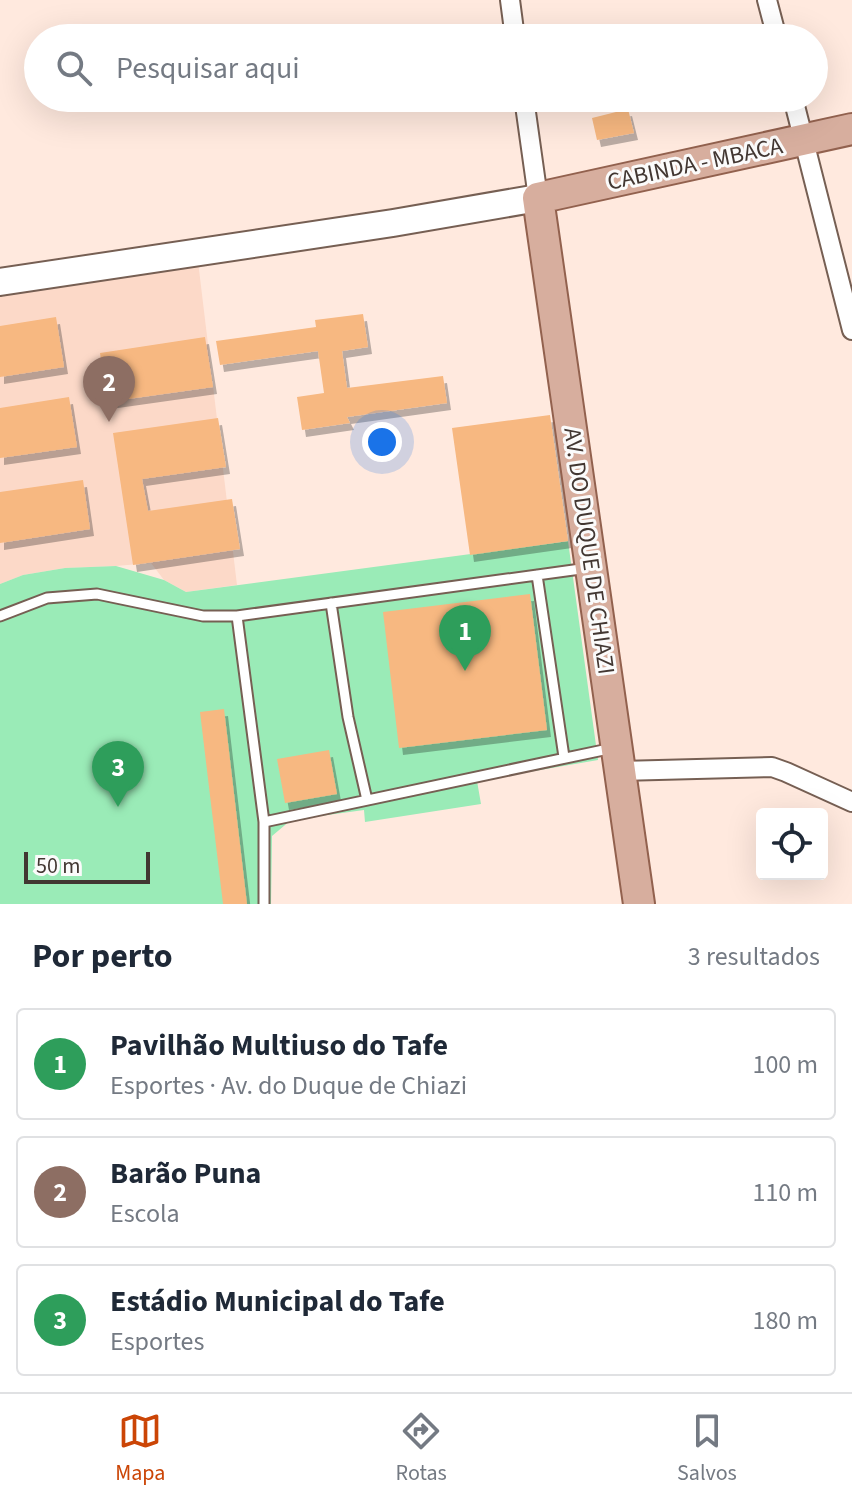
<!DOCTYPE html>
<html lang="pt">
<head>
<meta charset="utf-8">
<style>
	:root { --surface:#fff; --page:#f6f6f7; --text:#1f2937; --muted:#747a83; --line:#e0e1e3; --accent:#cb4506 }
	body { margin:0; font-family:"Source Sans 3",sans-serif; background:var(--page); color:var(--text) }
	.controls { position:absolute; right:24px; bottom:24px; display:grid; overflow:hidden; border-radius:8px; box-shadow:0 8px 32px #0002 }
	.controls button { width:72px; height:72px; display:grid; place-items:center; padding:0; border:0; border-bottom:2px solid var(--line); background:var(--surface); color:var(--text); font:40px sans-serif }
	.scale { position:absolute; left:24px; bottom:20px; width:126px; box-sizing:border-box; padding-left:8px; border:4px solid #423732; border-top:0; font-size:22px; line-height:28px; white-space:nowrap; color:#423732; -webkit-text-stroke:6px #fbfbfb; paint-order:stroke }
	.you { position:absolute; left:382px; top:442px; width:28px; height:28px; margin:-20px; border:6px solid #fff; border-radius:50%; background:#1a73e8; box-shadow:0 0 0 12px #1a73e833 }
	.badge { display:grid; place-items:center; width:52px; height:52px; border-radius:50%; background:var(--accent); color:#fff; font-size:26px; font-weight:700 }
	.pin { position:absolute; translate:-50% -66px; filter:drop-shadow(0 2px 4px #0008) }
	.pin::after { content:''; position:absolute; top:42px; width:28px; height:24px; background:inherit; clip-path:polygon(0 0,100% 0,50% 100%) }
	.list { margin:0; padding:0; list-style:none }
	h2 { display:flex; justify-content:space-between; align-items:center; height:104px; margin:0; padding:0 32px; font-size:34px }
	h2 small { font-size:26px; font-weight:400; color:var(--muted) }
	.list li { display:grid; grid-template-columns:52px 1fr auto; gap:24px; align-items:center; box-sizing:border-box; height:112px; margin:0 16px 16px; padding:0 16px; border:2px solid var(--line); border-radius:8px }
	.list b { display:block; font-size:30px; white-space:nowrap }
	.list p { margin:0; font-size:26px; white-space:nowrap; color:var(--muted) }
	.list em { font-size:26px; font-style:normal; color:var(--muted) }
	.icon { flex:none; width:44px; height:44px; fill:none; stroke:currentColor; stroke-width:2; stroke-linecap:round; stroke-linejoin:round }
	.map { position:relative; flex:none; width:852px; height:904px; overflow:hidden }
	.search { position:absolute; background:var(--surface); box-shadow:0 8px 32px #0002; left:24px; right:24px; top:24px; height:88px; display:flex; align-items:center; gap:20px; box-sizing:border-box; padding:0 28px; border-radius:44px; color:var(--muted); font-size:30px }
	.sheet { height:488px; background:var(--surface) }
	nav { display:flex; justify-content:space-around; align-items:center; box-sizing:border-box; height:112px; border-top:2px solid var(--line); background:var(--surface); font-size:22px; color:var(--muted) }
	nav a { display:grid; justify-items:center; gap:4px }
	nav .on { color:var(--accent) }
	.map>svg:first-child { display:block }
	.built { fill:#fcd9c8 }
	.green { fill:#9aebb7 }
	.building { fill:#f7b881; filter:url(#shadow) }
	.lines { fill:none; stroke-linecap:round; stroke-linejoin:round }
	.lane-casing { stroke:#765f53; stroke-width:13 }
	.street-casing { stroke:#765f53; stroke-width:22 }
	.secondary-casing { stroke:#765f53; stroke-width:30 }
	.primary-casing { stroke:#92614e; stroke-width:34 }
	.lane { stroke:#fff; stroke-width:9 }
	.street { stroke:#fff; stroke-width:18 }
	.secondary { stroke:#fff; stroke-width:26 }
	.primary { stroke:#d7ae9e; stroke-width:30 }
	.labels { text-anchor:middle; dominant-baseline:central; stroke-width:6; stroke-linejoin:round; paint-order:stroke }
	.street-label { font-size:24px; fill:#423732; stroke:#fbfbfb }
</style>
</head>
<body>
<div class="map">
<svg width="852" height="904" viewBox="0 0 852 904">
	<defs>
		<filter id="shadow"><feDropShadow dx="4" dy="7" stdDeviation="0" flood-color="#0004"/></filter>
	</defs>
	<rect width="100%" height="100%" fill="#ffe9de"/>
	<!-- built -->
	<path class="built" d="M197,253L237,585L186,592L164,580L151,563L116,566L65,568L23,575L0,584V281Z"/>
	<!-- green -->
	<path class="green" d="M568,541L598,760L477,781L481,804L365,822L364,810L291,820L272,836L271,904H0V584L23,575L65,568L116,566L164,580L186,592Z"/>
	<!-- building -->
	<path class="building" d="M628,109L634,133L597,140L592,118Z
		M363,314L368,347L342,351L347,388L443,376L447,403L347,417L350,423L302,430L297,397L324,393L318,351L220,365L216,341L316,327L315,320Z
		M56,317L64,367L0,377V326Z
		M205,337L213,387L107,402L100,353Z
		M69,397L77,447L0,458V408Z
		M550,415L568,541L470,555L452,428Z
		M218,418L226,467L142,479L148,511L232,499L240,549L133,565L113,433Z
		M83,480L90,529L0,543V492Z
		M530,594L547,730L399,748L383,612Z
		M224,709L247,904H223L200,712Z
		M329,750L337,794L285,803L277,759Z"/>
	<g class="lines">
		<defs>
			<path id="lane" d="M537,575L564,757
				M331,603L348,717L367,800
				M0,616L47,598L97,594L203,616H237L588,568
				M237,616L264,822V904
				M264,822L613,748"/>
			<path id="street" d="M510,0L515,38
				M767,0L777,38
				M524,98L538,198
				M793,98L852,330
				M620,771L772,767L786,772L852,802"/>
			<path id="secondary" d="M0,282L393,223L538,198"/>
			<path id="primary" d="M639,904L538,198L852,129"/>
		</defs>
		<!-- lane casing -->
		<use href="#lane" class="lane-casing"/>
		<!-- street casing -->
		<use href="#street" class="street-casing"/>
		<!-- secondary casing -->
		<use href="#secondary" class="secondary-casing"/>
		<!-- primary casing -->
		<use href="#primary" class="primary-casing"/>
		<!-- lane -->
		<use href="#lane" class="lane"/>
		<!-- street -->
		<use href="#street" class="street"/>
		<!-- secondary -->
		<use href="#secondary" class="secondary"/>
		<!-- primary -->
		<use href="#primary" class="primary"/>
	</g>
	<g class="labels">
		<!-- street labels -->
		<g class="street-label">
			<text transform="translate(695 164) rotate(-12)">CABINDA - MBACA</text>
			<text transform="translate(589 551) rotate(82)">AV. DO DUQUE DE CHIAZI</text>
		</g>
	</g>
</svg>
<div class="controls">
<button><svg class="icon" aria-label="locate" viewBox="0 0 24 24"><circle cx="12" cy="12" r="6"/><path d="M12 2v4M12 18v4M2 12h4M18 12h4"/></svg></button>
</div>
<div class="scale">50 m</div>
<div class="you"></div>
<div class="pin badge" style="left:465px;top:671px;background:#2e9e5b">1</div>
<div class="pin badge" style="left:109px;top:422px;background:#8d6e63">2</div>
<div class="pin badge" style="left:118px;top:807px;background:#2e9e5b">3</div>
<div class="search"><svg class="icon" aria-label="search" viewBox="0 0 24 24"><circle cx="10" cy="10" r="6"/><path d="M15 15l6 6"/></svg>Pesquisar aqui</div>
</div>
<section class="sheet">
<h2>Por perto<small>3 resultados</small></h2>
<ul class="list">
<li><span class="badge" style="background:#2e9e5b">1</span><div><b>Pavilhão Multiuso do Tafe</b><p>Esportes · Av. do Duque de Chiazi</p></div><em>100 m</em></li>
<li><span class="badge" style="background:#8d6e63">2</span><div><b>Barão Puna</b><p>Escola</p></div><em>110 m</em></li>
<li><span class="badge" style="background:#2e9e5b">3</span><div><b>Estádio Municipal do Tafe</b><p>Esportes</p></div><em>180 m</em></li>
</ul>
</section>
<nav>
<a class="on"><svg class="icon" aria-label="map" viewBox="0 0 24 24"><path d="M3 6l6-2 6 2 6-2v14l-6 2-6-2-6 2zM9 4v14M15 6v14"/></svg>Mapa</a>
<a><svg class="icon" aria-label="directions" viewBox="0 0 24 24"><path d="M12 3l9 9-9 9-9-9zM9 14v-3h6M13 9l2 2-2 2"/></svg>Rotas</a>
<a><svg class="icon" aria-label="saved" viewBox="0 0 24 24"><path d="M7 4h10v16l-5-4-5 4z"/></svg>Salvos</a>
</nav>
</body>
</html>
